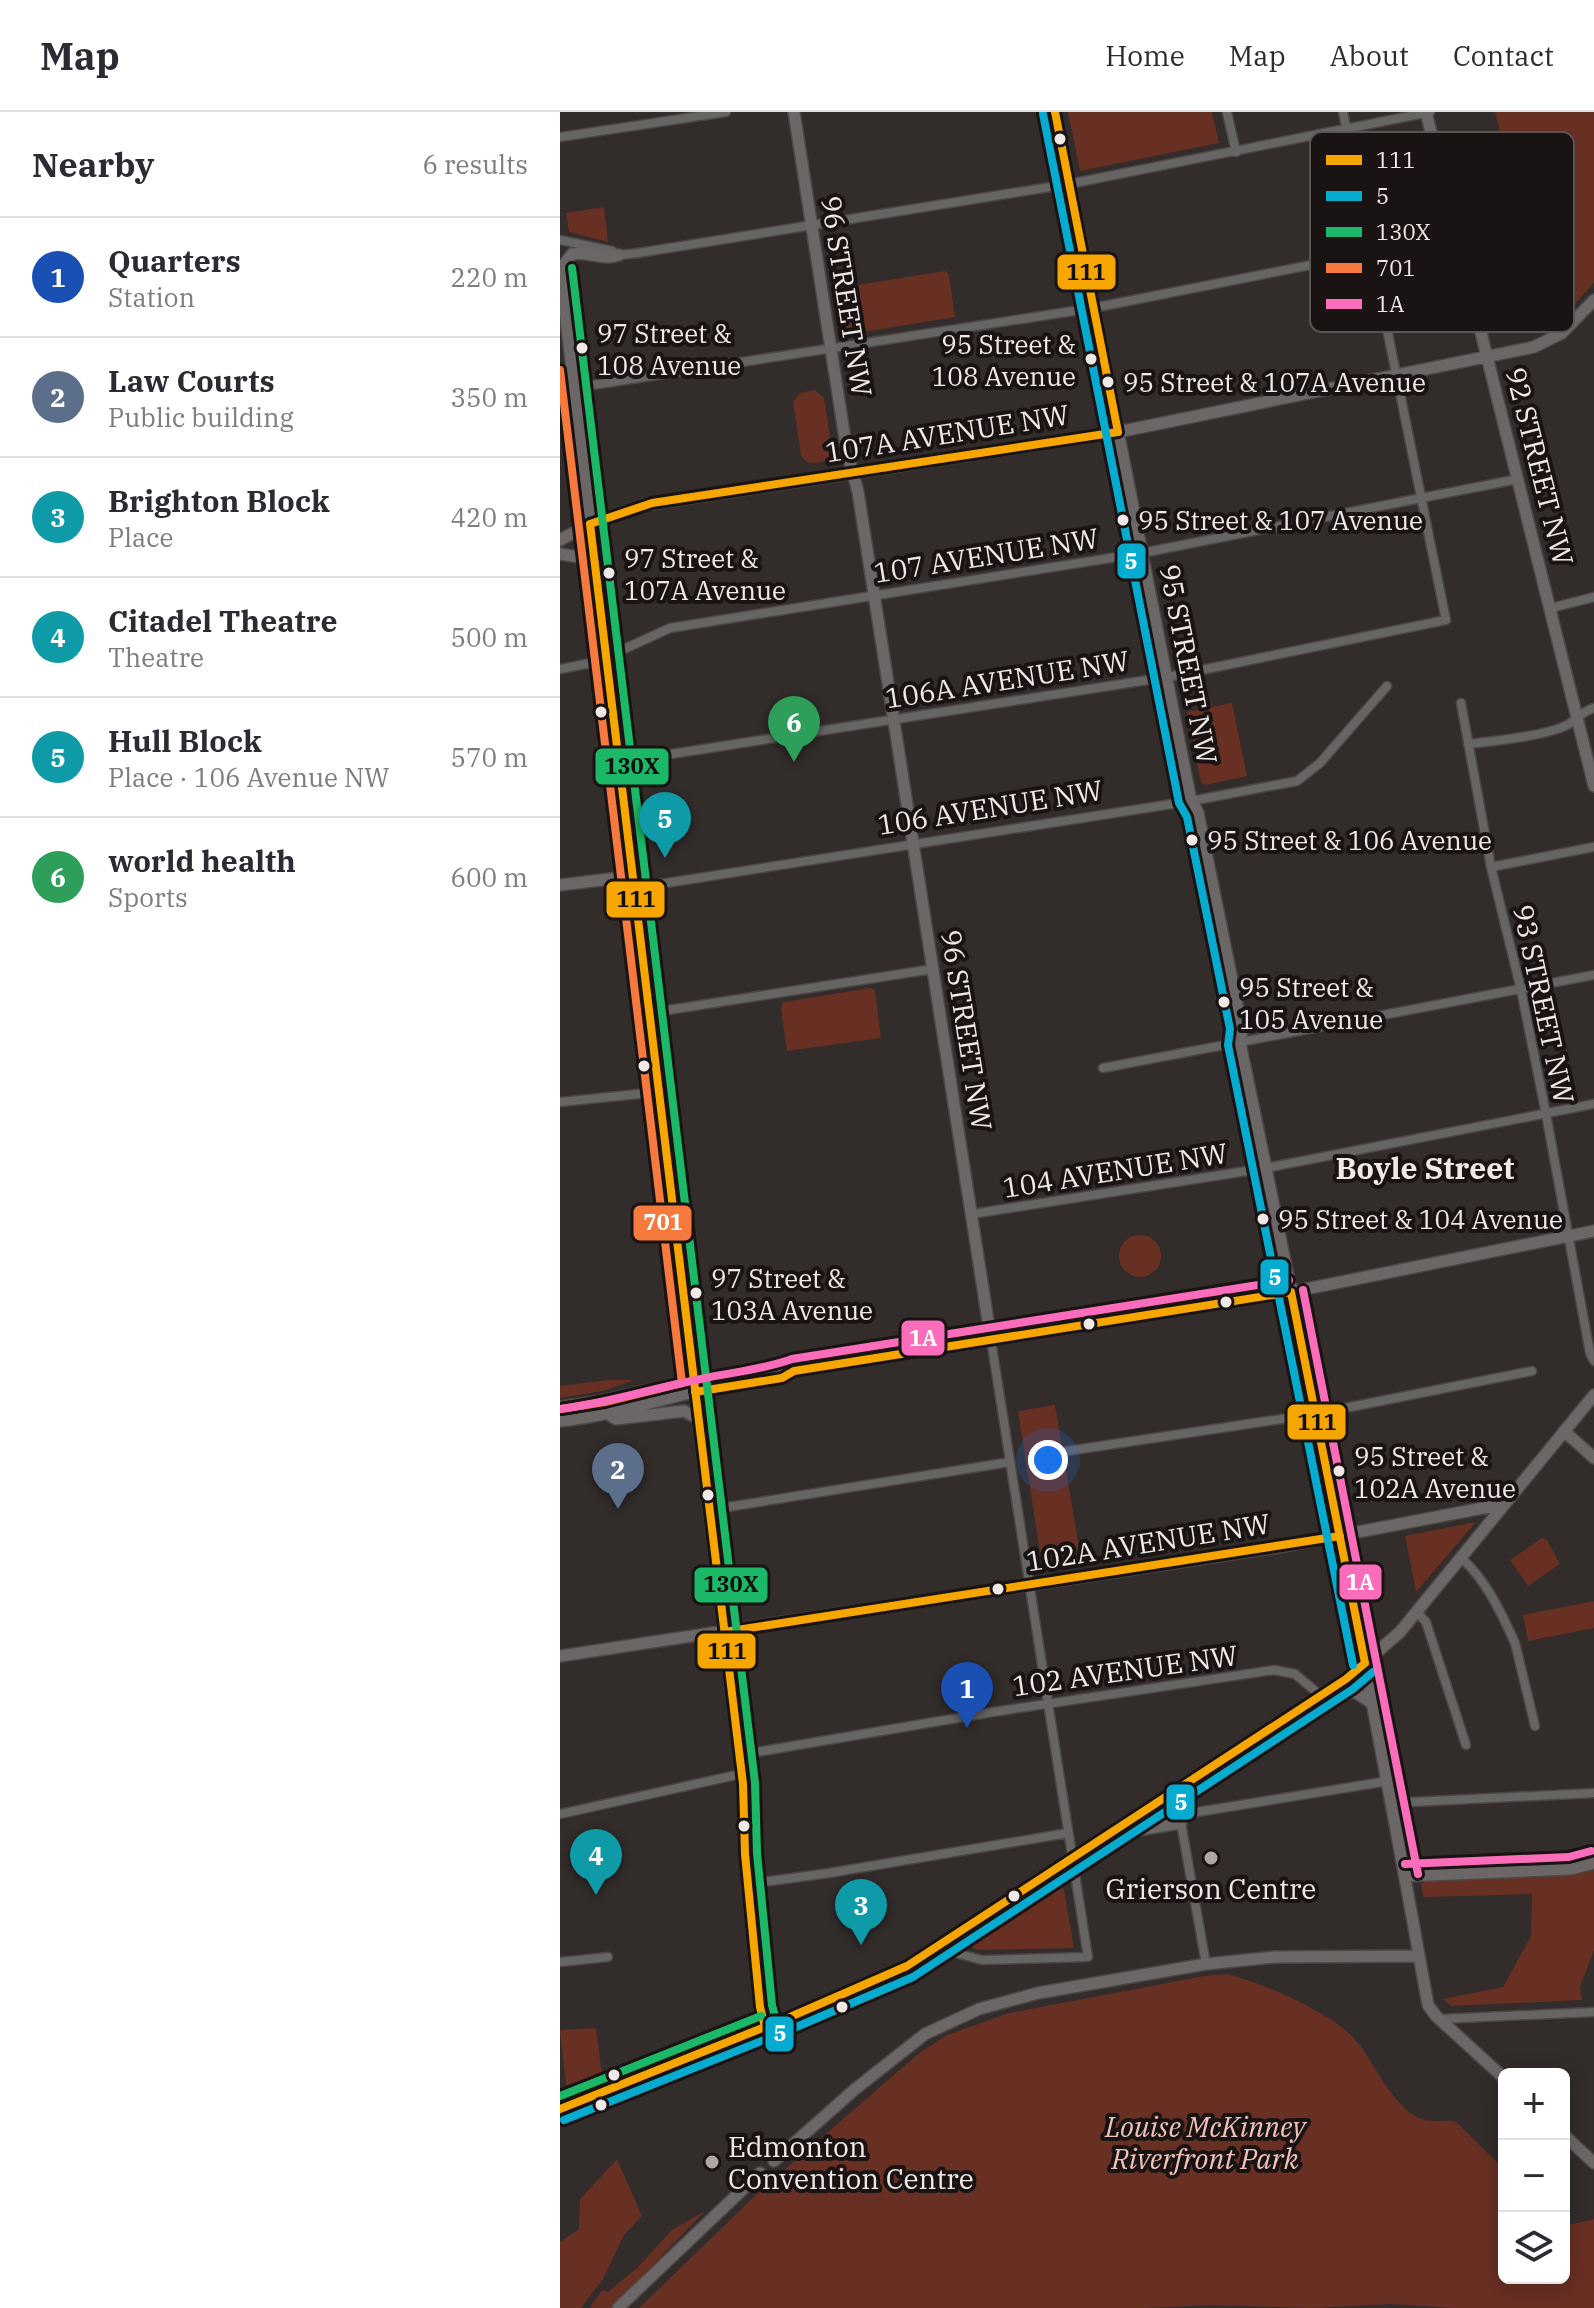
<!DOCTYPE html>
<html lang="en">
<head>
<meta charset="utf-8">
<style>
	:root { --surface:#fff; --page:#f7f7f7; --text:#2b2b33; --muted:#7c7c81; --line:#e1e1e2; --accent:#666366 }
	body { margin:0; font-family:"IBM Plex Serif",serif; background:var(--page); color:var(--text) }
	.controls { position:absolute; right:24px; bottom:24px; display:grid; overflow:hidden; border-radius:12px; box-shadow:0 4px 20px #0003 }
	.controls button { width:72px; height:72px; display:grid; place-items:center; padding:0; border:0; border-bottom:2px solid var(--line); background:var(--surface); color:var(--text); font:40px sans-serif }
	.you { position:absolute; left:488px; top:1348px; width:28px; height:28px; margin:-20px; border:6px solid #fff; border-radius:50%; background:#1a73e8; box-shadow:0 0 0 12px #1a73e833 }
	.badge { display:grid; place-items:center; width:52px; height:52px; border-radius:50%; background:var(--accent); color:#fff; font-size:26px; font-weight:700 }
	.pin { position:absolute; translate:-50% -66px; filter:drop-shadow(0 2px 4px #0008) }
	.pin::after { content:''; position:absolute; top:42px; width:28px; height:24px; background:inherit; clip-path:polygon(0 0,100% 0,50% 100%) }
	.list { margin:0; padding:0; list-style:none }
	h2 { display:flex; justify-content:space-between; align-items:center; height:104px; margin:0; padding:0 32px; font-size:34px }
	h2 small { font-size:26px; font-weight:400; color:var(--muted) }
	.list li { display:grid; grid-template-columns:52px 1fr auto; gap:24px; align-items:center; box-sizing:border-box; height:120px; padding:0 32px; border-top:2px solid var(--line) }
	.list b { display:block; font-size:30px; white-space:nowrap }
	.list p { margin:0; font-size:26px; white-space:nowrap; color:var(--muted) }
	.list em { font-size:26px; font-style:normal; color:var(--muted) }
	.icon { flex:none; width:44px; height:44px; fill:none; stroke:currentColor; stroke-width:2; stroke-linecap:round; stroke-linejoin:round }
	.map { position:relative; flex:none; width:1034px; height:2196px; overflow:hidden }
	header { display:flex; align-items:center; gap:48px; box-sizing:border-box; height:112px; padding:0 40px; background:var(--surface); border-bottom:2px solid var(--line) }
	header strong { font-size:38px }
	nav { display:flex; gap:44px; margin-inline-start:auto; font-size:28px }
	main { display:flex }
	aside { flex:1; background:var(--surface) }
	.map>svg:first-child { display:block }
	.green { fill:#682f23 }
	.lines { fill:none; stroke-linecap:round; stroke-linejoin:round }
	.secondary-tunnel { stroke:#4e4847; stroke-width:11; stroke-dasharray:11 5.5; stroke-linecap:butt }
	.street-casing { stroke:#4c4746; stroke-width:11 }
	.secondary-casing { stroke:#4c4746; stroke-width:14 }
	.street { stroke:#676464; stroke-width:8 }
	.secondary { stroke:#6a6766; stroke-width:11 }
	.bus-1-casing { stroke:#191413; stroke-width:14 }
	.bus-2-casing { stroke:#191413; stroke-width:14 }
	.bus-3-casing { stroke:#191413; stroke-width:14 }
	.bus-4-casing { stroke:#191413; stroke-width:14 }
	.bus-5-casing { stroke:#191413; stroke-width:14 }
	.bus-1 { stroke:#f7a600; stroke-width:8 }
	.bus-2 { stroke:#06acd0; stroke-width:8 }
	.bus-3 { stroke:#1ab867; stroke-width:8 }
	.bus-4 { stroke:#f6793e; stroke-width:8 }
	.bus-5 { stroke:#fb6dba; stroke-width:8 }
	.bus-dot { fill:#f0e9e7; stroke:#191413; stroke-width:3 }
	.poi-dot { fill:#aea7a5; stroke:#191413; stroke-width:3 }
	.labels { text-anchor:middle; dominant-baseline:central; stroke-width:8; stroke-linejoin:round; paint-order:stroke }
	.bus-label { font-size:26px; fill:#f0e9e7; stroke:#191413; text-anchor:start }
	.street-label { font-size:28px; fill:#f0e9e7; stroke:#191413 }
	.poi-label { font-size:28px; fill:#f0e9e7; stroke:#191413 }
	.park-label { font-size:28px; font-style:italic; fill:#f0c2b8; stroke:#191413 }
	.neighbourhood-label { font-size:30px; font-weight:bold; fill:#f0e9e7; stroke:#191413 }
	.key { fill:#191413; stroke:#5a5453; stroke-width:2 }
	.key-label { font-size:22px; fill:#f0e9e7 }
	.line-badge { stroke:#191413; stroke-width:3 }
	.badge-label { font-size:22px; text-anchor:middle; font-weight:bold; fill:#fff }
	.pale-badge-label { font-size:22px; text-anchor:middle; font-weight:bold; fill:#111 }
</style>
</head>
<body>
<header>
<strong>Map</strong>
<nav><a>Home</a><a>Map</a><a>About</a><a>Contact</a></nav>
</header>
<main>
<aside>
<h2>Nearby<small>6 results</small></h2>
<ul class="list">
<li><span class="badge" style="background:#1a4fb4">1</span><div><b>Quarters</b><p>Station</p></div><em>220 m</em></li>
<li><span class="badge" style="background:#5c6f8a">2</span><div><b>Law Courts</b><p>Public building</p></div><em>350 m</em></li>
<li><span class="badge" style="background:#0f9aa8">3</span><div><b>Brighton Block</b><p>Place</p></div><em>420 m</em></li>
<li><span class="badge" style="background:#0f9aa8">4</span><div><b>Citadel Theatre</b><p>Theatre</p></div><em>500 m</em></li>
<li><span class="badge" style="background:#0f9aa8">5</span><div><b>Hull Block</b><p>Place · 106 Avenue NW</p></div><em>570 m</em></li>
<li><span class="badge" style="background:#2e9e5b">6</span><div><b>world health</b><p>Sports</p></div><em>600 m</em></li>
</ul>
</aside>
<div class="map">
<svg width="1034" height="2196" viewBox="0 0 1034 2196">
	<rect width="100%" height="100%" fill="#322c2b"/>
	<!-- green -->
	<path class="green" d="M508,0H652L659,31L520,59Z
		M935,0H1034V170L1004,205L989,216Z
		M44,95L48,130L9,120L6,101Z
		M385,159L389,163L395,205L285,223L279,176Z
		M255,278L264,286L272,338L267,348C257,352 246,354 241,343L233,290L240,281Z
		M672,591L687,664L645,673L641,670L627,600Z
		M310,876L315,878L321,926L227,939L221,897L223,890Z
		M559 1144a21 21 0 1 1 42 0a21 21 0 1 1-42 0Z
		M48,1268H74L43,1279L0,1286V1274Z
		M495,1293L522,1453L483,1459L458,1299Z
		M916,1410L856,1480L845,1424Z
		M982,1426L987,1428L1000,1452L968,1474L950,1448Z
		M1034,1489V1516L968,1529L963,1503Z
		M1034,1758V1838L1020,1875L1022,1888L891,1894L883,1887L943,1875L971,1824L972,1782L863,1785L861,1772L868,1767L1019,1762Z
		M503,1773L514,1836L420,1838L408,1834Z
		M667,1862C703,1871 767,1899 793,1925C813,1946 835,2002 865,2008C874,2010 886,2008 895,2009L944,2057V2166H1004V2114L1034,2107V2196H895L831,2192L753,2196L651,2193L585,2196H79L201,2078L358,1942L387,1923L449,1901L644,1864Z
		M36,1916L42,1963L6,1973L0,1918Z
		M57,2047L82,2104L64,2123L43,2167L21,2196H0V2130L19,2117L20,2087Z
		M145,2099L51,2196H30L42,2178L48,2180L77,2156L112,2118Z"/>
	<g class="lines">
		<!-- secondary-tunnel -->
		<path class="secondary-tunnel" d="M107,1048L110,1075"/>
		<defs>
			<path id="street" d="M667,0L676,40
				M0,25L166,0
				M0,128L52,139L59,143L78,141L509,72L870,0
				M0,278L533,196L897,124
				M991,496L1034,485
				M0,557L36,550L110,516L582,441L958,367
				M901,591L931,755L961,878L986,1002L1030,1241L1034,1249
				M908,632C933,629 986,624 1007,613C1018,607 1022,599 1034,596
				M60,650L607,565L886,508L783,0
				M931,755L1034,735
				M74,770L87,774L631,689L737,669L760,651L827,574
				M89,901L373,857
				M543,956L1034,863
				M0,990L98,980
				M412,1102L706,1056L1034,992
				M507,1339L755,1302L972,1259
				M149,1398L450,1350
				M901,1446C925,1466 942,1502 955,1531L975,1614
				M857,1500L866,1510L906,1633
				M179,1643L433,1600L714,1558L735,1562L760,1583
				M607,1686L621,1711L646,1852
				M832,1691L1034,1681
				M0,1702L181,1662
				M619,1703L828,1669
				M188,1772L269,1761L508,1721
				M387,1830L399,1842L422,1848L528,1845L431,1228
				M0,1850L48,1845
				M881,1907L1034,1900"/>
			<path id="secondary" d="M234,0L287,340L298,380L431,1228
				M495,0L631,689L629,703L672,919L680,931C746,1247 809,1564 866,1882L868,1893L876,1904L944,1966
				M866,0L1034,674
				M0,157L107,1048
				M0,158L12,142C28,139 44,149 59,143
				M0,428L30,412L84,393L558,320L974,235L1002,221L1034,188
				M0,442L19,445L36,461
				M632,689L638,701L682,917L680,931
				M0,773L58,766L74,770
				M110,1075L183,1672L185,1742L200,1895L205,1915
				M0,1295L36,1290L134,1268L221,1257L234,1259L731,1180L1034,1119
				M51,1304L56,1307L124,1299L139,1307
				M0,1309C51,1304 98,1287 148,1277C175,1272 208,1273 233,1259
				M1004,1319L1034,1346
				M0,1544L725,1434L944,1392
				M765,1583L795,1580L813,1592
				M559,1721L621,1711
				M846,1764L1011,1757L1034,1751
				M0,1997L230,1905L347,1854L786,1567L840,1520L1034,1283
				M1004,2023L1034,2051
				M214,2049L294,1978L365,1922L419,1897L478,1881L646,1852L715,1845L859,1844
				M58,2196L200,2061"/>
		</defs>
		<!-- street casing -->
		<use href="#street" class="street-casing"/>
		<!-- secondary casing -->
		<use href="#secondary" class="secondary-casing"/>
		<!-- street -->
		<use href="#street" class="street"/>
		<!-- secondary -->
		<use href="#secondary" class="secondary"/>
		<defs>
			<path id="bus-1" d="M495,0L558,320
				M30,412L183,1672L185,1742L200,1895L205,1915
				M30,412L92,391L558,320
				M135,1280L222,1266L234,1259L731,1180L805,1551
				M164,1520L780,1424
				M0,1997L230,1905L347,1854L786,1567L805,1551"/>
			<path id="bus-2" d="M483,2L619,691L627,705L670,917L668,933L793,1553
				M4,2008L234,1916L353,1865L793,1577L813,1560"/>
			<path id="bus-3" d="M12,156L195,1671L197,1741L212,1893L217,1912
				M0,1984L201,1904"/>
			<path id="bus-4" d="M0,258L122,1271L45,1290L0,1297"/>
			<path id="bus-5" d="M743,1178L858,1762
				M0,1297C48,1291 94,1276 141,1267C172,1260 202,1258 232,1247L729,1168
				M845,1752L1009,1745L1031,1739"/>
		</defs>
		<!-- bus-1 casing -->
		<use href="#bus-1" class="bus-1-casing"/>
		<!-- bus-2 casing -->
		<use href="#bus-2" class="bus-2-casing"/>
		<!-- bus-3 casing -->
		<use href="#bus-3" class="bus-3-casing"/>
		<!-- bus-4 casing -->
		<use href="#bus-4" class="bus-4-casing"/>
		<!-- bus-5 casing -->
		<use href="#bus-5" class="bus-5-casing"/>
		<!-- bus-1 -->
		<use href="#bus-1" class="bus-1"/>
		<!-- bus-2 -->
		<use href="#bus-2" class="bus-2"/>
		<!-- bus-3 -->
		<use href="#bus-3" class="bus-3"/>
		<!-- bus-4 -->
		<use href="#bus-4" class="bus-4"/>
		<!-- bus-5 -->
		<use href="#bus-5" class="bus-5"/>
	</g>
	<!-- markers -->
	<g class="bus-dot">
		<circle cx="500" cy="27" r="7"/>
		<circle cx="22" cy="236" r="7"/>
		<circle cx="531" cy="247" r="7"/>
		<circle cx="548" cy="270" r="7"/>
		<circle cx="563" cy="408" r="7"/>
		<circle cx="49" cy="461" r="7"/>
		<circle cx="41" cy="600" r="7"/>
		<circle cx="632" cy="728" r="7"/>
		<circle cx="664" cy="890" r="7"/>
		<circle cx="84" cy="954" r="7"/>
		<circle cx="703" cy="1107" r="7"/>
		<circle cx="136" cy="1181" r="7"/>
		<circle cx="666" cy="1190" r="7"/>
		<circle cx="529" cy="1212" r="7"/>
		<circle cx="779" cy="1359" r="7"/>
		<circle cx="148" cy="1383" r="7"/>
		<circle cx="438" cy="1477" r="7"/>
		<circle cx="184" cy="1714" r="7"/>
		<circle cx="454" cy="1784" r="7"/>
		<circle cx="282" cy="1895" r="7"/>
		<circle cx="54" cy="1963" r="7"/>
		<circle cx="41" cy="1993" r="7"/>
	</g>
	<g class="poi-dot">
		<circle cx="651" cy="1746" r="8"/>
		<circle cx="152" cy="2050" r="8"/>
	</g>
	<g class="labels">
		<!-- bus labels -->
		<g class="bus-label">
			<text x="37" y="221">97 Street &amp;<tspan x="37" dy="32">108 Avenue</tspan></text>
			<text x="516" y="232" text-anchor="end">95 Street &amp;<tspan x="516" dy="32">108 Avenue</tspan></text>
			<text x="563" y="270">95 Street &amp; 107A Avenue</text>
			<text x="578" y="408">95 Street &amp; 107 Avenue</text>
			<text x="64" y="446">97 Street &amp;<tspan x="64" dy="32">107A Avenue</tspan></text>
			<text x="647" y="728">95 Street &amp; 106 Avenue</text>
			<text x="679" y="875">95 Street &amp;<tspan x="679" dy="32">105 Avenue</tspan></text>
			<text x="718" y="1107">95 Street &amp; 104 Avenue</text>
			<text x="151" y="1166">97 Street &amp;<tspan x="151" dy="32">103A Avenue</tspan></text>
			<text x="794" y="1344">95 Street &amp;<tspan x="794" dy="32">102A Avenue</tspan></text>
		</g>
		<!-- street labels -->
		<g class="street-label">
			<text transform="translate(287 184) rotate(81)">96 STREET NW</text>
			<text transform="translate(387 321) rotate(-9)">107A AVENUE NW</text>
			<text transform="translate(980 354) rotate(76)">92 STREET NW</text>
			<text transform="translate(426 443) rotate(-9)">107 AVENUE NW</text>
			<text transform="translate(629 552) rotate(79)">95 STREET NW</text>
			<text transform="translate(447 567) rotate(-9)">106A AVENUE NW</text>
			<text transform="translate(430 695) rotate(-9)">106 AVENUE NW</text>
			<text transform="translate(984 892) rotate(78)">93 STREET NW</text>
			<text transform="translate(407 918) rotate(81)">96 STREET NW</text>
			<text transform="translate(555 1058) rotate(-9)">104 AVENUE NW</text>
			<text transform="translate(588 1430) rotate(-9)">102A AVENUE NW</text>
			<text transform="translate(565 1558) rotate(-8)">102 AVENUE NW</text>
		</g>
		<!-- poi labels -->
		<g class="poi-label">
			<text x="651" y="1776">Grierson Centre</text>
			<text x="168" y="2034" text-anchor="start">Edmonton<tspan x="168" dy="32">Convention Centre</tspan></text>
		</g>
		<!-- park labels -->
		<g class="park-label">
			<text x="645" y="2014">Louise McKinney<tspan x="645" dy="32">Riverfront Park</tspan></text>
		</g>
		<!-- neighbourhood labels -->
		<g class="neighbourhood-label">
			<text x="865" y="1055">Boyle Street</text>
		</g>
	</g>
	<!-- legend -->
	<rect x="750" y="20" width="264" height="200" rx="12" class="key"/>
	<rect x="766" y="43" width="36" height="10" fill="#f7a600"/>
	<rect x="766" y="79" width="36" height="10" fill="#06acd0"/>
	<rect x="766" y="115" width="36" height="10" fill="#1ab867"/>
	<rect x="766" y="151" width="36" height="10" fill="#f6793e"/>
	<rect x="766" y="187" width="36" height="10" fill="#fb6dba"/>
	<g class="key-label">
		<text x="816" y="56">111</text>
		<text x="816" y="92">5</text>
		<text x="816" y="128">130X</text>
		<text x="816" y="164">701</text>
		<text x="816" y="200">1A</text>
	</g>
	<g class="line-badge">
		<rect x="496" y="141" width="61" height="38" rx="8" fill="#f7a600"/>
		<rect x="556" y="430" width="31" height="38" rx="8" fill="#06acd0"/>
		<rect x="34" y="635" width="76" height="39" rx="8" fill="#1ab867"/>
		<rect x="45" y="768" width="61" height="39" rx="8" fill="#f7a600"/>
		<rect x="72" y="1092" width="61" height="38" rx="8" fill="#f6793e"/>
		<rect x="699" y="1146" width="31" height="38" rx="8" fill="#06acd0"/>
		<rect x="340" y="1207" width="46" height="38" rx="8" fill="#fb6dba"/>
		<rect x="726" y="1291" width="61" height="38" rx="8" fill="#f7a600"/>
		<rect x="778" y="1451" width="45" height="38" rx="8" fill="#fb6dba"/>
		<rect x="133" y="1454" width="76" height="38" rx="8" fill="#1ab867"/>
		<rect x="136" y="1520" width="61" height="38" rx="8" fill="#f7a600"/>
		<rect x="605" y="1671" width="31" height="38" rx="8" fill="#06acd0"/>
		<rect x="204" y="1903" width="31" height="38" rx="8" fill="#06acd0"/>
	</g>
	<g class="badge-label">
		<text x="571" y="457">5</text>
		<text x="103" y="1118">701</text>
		<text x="715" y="1173">5</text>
		<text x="363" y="1234">1A</text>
		<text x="800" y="1478">1A</text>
		<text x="621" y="1698">5</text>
		<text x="220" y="1929">5</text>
	</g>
	<g class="pale-badge-label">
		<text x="526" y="168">111</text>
		<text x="72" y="662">130X</text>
		<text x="76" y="795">111</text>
		<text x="757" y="1318">111</text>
		<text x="171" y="1480">130X</text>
		<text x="167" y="1547">111</text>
	</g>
</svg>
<div class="controls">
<button>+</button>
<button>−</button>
<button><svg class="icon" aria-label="layers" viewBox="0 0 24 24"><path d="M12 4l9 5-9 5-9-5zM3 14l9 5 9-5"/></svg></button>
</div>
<div class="you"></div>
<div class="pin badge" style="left:407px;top:1616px;background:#1a4fb4">1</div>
<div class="pin badge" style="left:58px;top:1397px;background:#5c6f8a">2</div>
<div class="pin badge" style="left:301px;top:1833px;background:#0f9aa8">3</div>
<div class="pin badge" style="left:36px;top:1783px;background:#0f9aa8">4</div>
<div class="pin badge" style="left:105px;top:746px;background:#0f9aa8">5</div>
<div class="pin badge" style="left:234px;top:650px;background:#2e9e5b">6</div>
</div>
</main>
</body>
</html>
